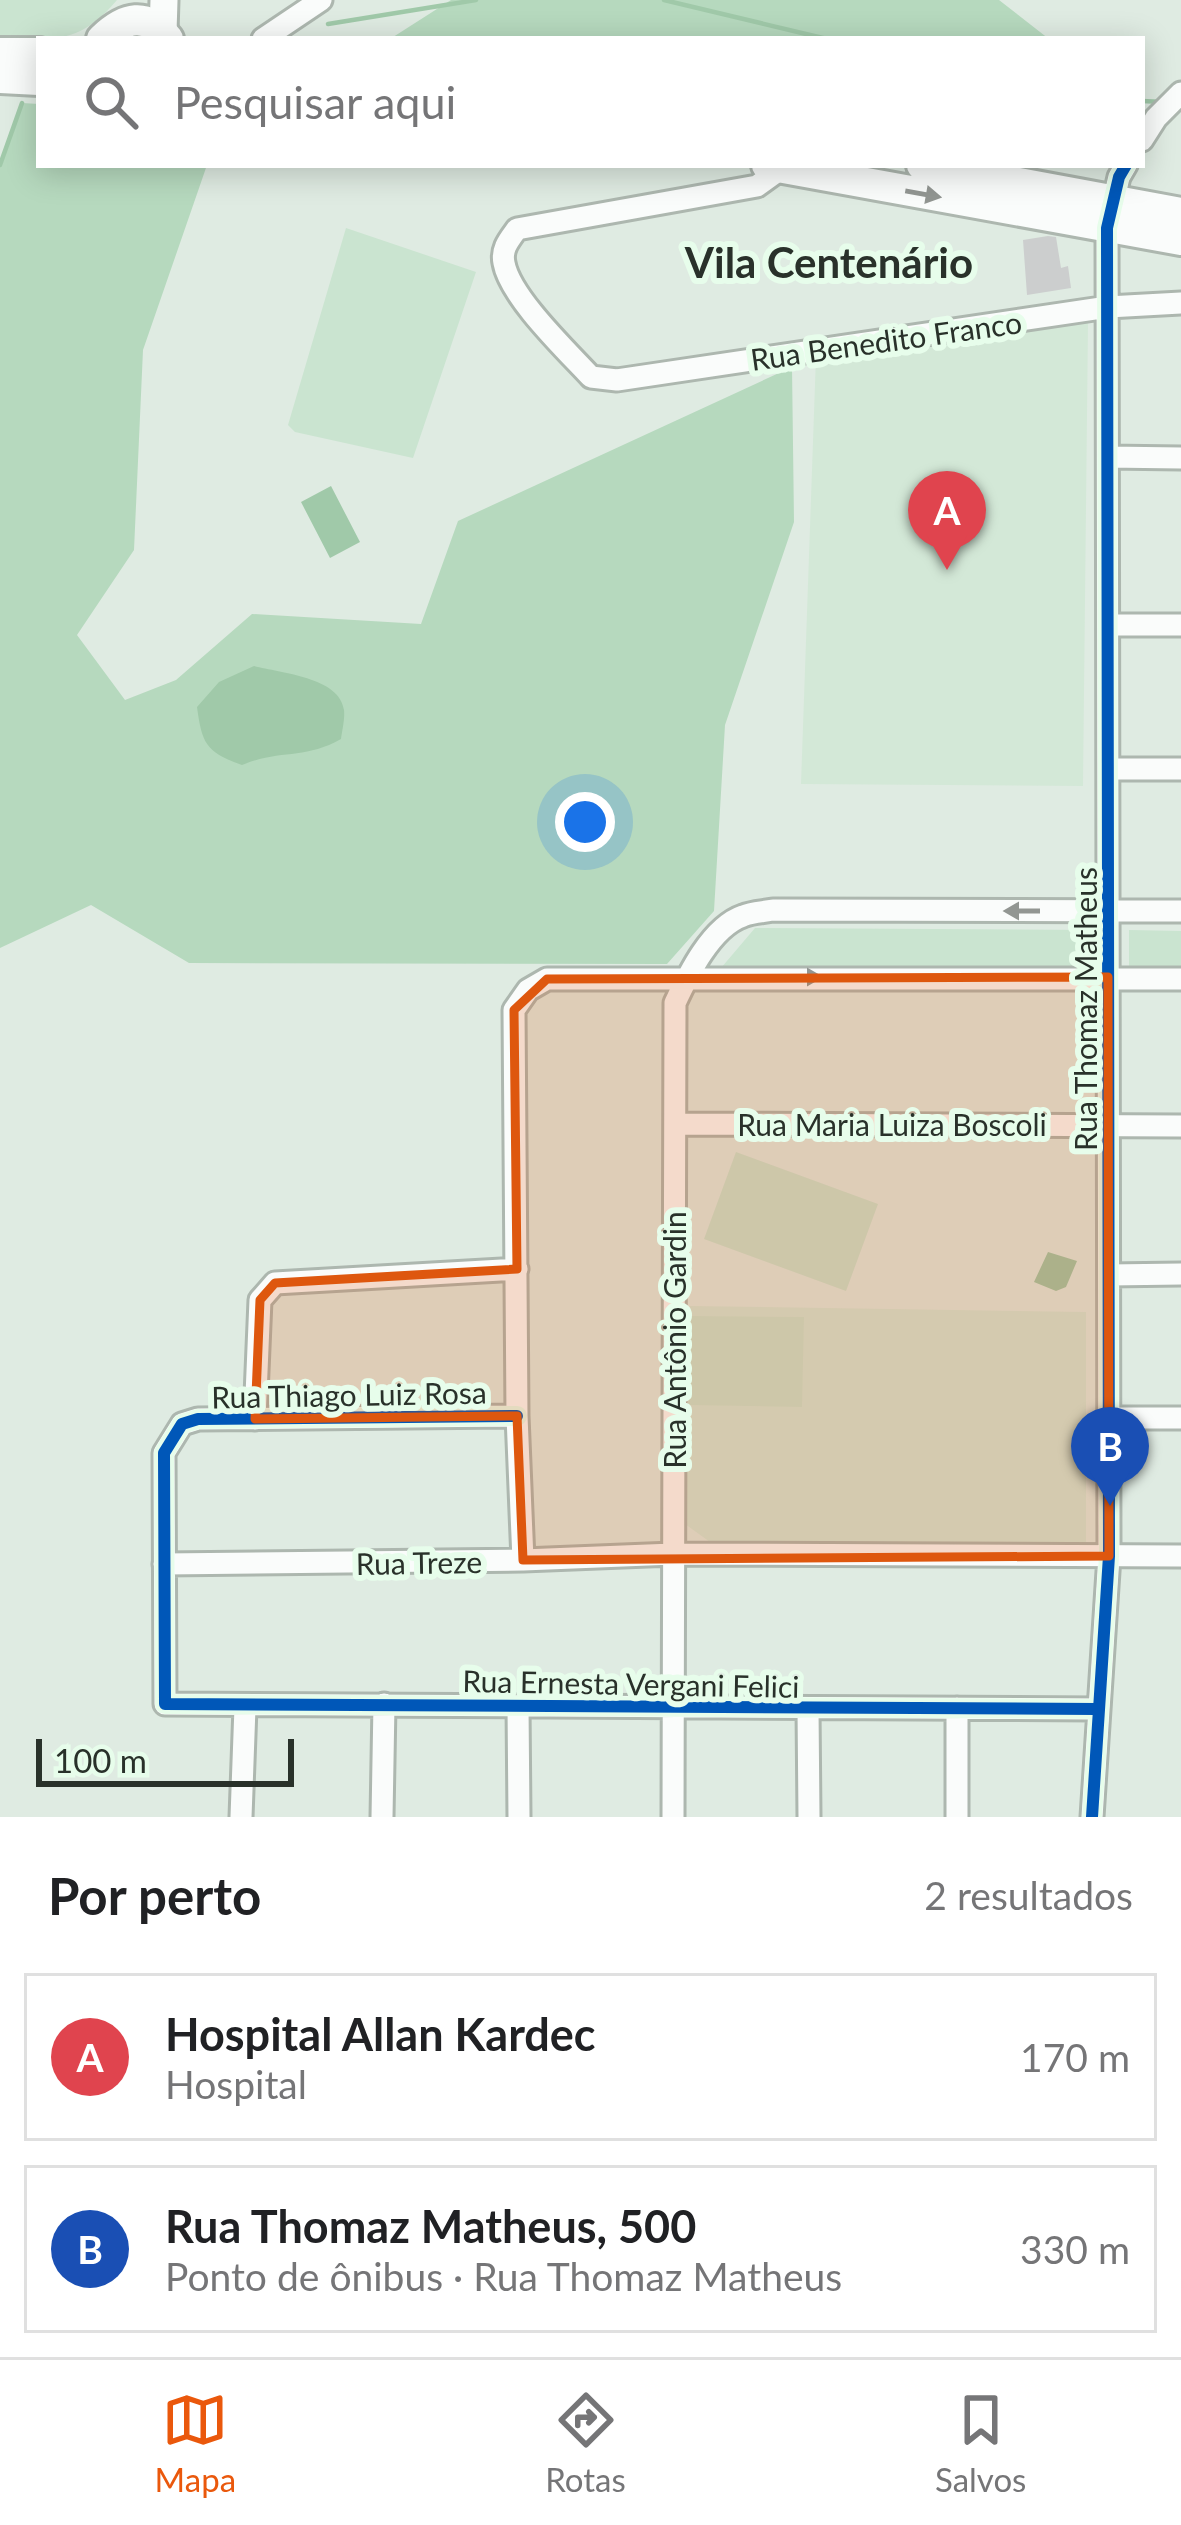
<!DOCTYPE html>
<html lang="pt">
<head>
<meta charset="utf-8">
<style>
	:root { --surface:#fff; --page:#f2f2f2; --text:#202124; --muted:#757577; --line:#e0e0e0; --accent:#ea580c }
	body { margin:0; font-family:Lato,sans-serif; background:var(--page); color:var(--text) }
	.scale { position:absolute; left:36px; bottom:30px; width:258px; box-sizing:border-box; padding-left:12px; border:6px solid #29312a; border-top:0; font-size:33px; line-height:42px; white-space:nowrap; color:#29312a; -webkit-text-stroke:9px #e7fdeb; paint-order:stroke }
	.you { position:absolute; left:585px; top:822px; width:42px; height:42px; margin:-30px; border:9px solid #fff; border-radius:50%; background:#1a73e8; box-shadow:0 0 0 18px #1a73e833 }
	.badge { display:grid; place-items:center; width:78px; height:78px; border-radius:50%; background:var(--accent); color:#fff; font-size:39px; font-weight:700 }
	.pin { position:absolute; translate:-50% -99px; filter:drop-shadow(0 3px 6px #0008) }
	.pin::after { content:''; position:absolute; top:63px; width:42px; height:36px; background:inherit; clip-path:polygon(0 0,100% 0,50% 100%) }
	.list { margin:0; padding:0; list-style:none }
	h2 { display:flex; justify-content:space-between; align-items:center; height:156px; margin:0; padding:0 48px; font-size:51px }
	h2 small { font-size:39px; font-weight:400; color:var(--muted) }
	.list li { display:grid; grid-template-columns:78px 1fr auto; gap:36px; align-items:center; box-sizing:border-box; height:168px; margin:0 24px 24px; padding:0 24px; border:3px solid var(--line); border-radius:0px }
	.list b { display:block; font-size:45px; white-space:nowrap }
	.list p { margin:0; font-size:39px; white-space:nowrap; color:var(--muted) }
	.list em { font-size:39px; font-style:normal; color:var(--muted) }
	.icon { flex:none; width:66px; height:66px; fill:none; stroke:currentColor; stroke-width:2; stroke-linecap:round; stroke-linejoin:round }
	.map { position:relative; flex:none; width:1181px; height:1817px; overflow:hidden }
	.search { position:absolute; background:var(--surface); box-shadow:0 6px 30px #0003; left:36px; right:36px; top:36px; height:132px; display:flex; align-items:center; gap:30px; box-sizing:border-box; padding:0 42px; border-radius:0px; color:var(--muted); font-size:45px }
	.sheet { height:540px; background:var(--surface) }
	nav { display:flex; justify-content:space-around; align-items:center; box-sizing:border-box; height:168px; border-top:3px solid var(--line); background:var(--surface); font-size:33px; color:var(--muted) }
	nav a { display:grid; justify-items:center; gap:6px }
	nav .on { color:var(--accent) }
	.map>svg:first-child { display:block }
	.built { fill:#d3e8d7 }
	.green { fill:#cae4d0 }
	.forest { fill:#b6d9be }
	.water { fill:#a0c9a9 }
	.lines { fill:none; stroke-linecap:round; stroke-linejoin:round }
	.stream { stroke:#a0c9a9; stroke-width:4.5 }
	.building { fill:#cccece }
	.minor-casing { stroke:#adb7af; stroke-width:27 }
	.tertiary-casing { stroke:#adb7af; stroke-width:33 }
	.secondary-casing { stroke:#adb7af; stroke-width:36 }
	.minor { stroke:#fafcfb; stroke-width:21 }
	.tertiary { stroke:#fafcfb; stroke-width:27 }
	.secondary { stroke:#fafcfb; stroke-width:30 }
	.cycleway-casing { stroke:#e7fdeb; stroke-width:20 }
	.cycleway { stroke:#0057b8; stroke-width:12 }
	.oneway { fill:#929692 }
	.marked { fill:#de570e; fill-opacity:0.2; stroke:#de570e; stroke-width:9; stroke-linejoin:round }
	.labels { text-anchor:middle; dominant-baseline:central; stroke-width:12; stroke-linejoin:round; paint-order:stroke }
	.street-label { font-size:30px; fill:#29312a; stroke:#e7fdeb }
	.district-label { font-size:42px; font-weight:bold; fill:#29312a; stroke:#e7fdeb }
</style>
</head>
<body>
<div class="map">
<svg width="1181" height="1817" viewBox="0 0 1181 1817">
	<rect width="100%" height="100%" fill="#dfebe2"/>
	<!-- built -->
	<path class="built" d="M1088,322L1083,786L801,784L816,356Z
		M690,1306L1086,1312V1543L710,1542L685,1524Z"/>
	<!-- green -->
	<path class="green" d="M0,0H117C79,45 55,39 0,39Z
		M346,228L476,272L413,458L295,432L288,425Z
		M755,928L1090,930L1089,968H721Z
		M1129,930L1181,931V968H1129Z
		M736,1152L878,1204L846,1291L704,1239Z
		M690,1316L804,1317L802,1407L688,1405Z"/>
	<!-- forest -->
	<path class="forest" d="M451,0H999L1049,39H390Z
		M22,103L39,104V165H207L143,350L134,550L77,635L125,700L176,680L252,614L421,624L458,521L792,367L794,522L725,725L714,911L667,964L189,963L91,905L0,948V165Z"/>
	<!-- water -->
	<path class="water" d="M331,486L360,542L330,558L301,502Z
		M254,666C280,673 340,677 344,710C345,719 342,731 341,739C304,760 280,749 242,765C206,752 202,744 197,707L219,682Z
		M1048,1252L1077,1261L1066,1287L1056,1291L1034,1282Z"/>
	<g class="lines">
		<!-- stream -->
		<path class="stream" d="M664,0L827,39
			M328,24L476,0
			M1142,101L1163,102
			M0,165L22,103"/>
	</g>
	<!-- building -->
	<path class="building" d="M1048,236L1056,237L1061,268L1068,266L1071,288L1027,295L1023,240Z"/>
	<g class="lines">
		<defs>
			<path id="minor" d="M263,39L321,0
				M1142,140L1156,118L1181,93
				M782,168L757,186L517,229C509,240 501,249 504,263C510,297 567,351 591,377L617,380L1108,307L1181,303
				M1108,457L1181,458
				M1108,625H1181
				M1108,769H1181
				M675,1124L1181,1126
				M1109,1275L1181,1274
				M517,1416L198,1419L182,1424L164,1453L165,1704L1097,1709
				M1109,1418H1181
				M255,1419L260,1300L275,1283L517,1269
				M523,1560L517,1416L514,1010L528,990L547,979H1181
				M164,1564L523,1560L673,1554L1181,1556
				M518,1706L519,1817
				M808,1709L809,1817
				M241,1817L245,1707
				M382,1817L384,1704
				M673,1817L675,1003C688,975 711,927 743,916C752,912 763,912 773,910L1181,911
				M957,1817V1708
				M1092,1817L1109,1556L1107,228L1119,177L1126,165"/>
			<path id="tertiary" d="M163,32L164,0"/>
			<path id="secondary" d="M102,39C125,17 146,11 168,39
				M0,53H39
				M0,78L39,80
				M767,165L1181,240
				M922,165L1181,213"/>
		</defs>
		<!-- minor casing -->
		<use href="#minor" class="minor-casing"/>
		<!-- tertiary casing -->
		<use href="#tertiary" class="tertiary-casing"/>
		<!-- secondary casing -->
		<use href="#secondary" class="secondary-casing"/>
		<!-- minor -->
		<use href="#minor" class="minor"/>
		<!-- tertiary -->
		<use href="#tertiary" class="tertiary"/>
		<!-- secondary -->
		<use href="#secondary" class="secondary"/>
		<defs>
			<path id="cycleway" d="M517,1416L198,1419L182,1424L164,1453L165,1704L1097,1709
				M1092,1817L1109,1556L1107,228L1119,177L1126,165"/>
		</defs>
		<!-- cycleway casing -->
		<use href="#cycleway" class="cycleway-casing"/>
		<!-- cycleway -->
		<use href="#cycleway" class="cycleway"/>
	</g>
	<!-- one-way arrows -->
	<defs><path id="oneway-solid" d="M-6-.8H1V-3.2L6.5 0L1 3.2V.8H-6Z" transform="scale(3)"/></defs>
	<g class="oneway">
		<use href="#oneway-solid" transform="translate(923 194) rotate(10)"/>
		<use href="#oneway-solid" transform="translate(1022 911) rotate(-180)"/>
		<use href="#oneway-solid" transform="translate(804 977)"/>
	</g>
	<!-- marked area -->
	<path class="marked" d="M1108,977L1109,1556L523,1560L517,1416L255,1419L260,1300L275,1283L517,1269L514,1010L547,979Z"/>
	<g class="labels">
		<!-- street labels -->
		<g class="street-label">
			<text transform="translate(886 340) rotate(-8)">Rua Benedito Franco</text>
			<text transform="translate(1085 1009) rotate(-90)">Rua Thomaz Matheus</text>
			<text x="892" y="1124">Rua Maria Luiza Boscoli</text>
			<text transform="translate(674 1340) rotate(-90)">Rua Antônio Gardin</text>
			<text transform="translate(349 1394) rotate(-1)">Rua Thiago Luiz Rosa</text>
			<text transform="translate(419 1562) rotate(-1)">Rua Treze</text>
			<text transform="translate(631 1683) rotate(1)">Rua Ernesta Vergani Felici</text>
		</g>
		<!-- district labels -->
		<g class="district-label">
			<text x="829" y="262">Vila Centenário</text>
		</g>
	</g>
</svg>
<div class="scale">100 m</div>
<div class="you"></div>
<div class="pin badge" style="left:947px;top:570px;background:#e0444e">A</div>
<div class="pin badge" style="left:1110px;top:1506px;background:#1a4fb4">B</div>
<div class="search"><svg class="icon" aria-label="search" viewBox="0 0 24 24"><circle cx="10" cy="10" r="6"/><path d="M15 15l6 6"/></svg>Pesquisar aqui</div>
</div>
<section class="sheet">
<h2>Por perto<small>2 resultados</small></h2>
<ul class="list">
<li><span class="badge" style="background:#e0444e">A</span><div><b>Hospital Allan Kardec</b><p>Hospital</p></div><em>170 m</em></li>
<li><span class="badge" style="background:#1a4fb4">B</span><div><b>Rua Thomaz Matheus, 500</b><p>Ponto de ônibus · Rua Thomaz Matheus</p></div><em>330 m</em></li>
</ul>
</section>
<nav>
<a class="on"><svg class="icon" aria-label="map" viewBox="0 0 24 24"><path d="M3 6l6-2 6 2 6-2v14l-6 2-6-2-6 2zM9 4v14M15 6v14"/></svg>Mapa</a>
<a><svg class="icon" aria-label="directions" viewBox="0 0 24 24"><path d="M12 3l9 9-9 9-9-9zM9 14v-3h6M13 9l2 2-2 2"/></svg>Rotas</a>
<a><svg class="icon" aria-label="saved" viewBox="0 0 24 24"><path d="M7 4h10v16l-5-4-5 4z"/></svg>Salvos</a>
</nav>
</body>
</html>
